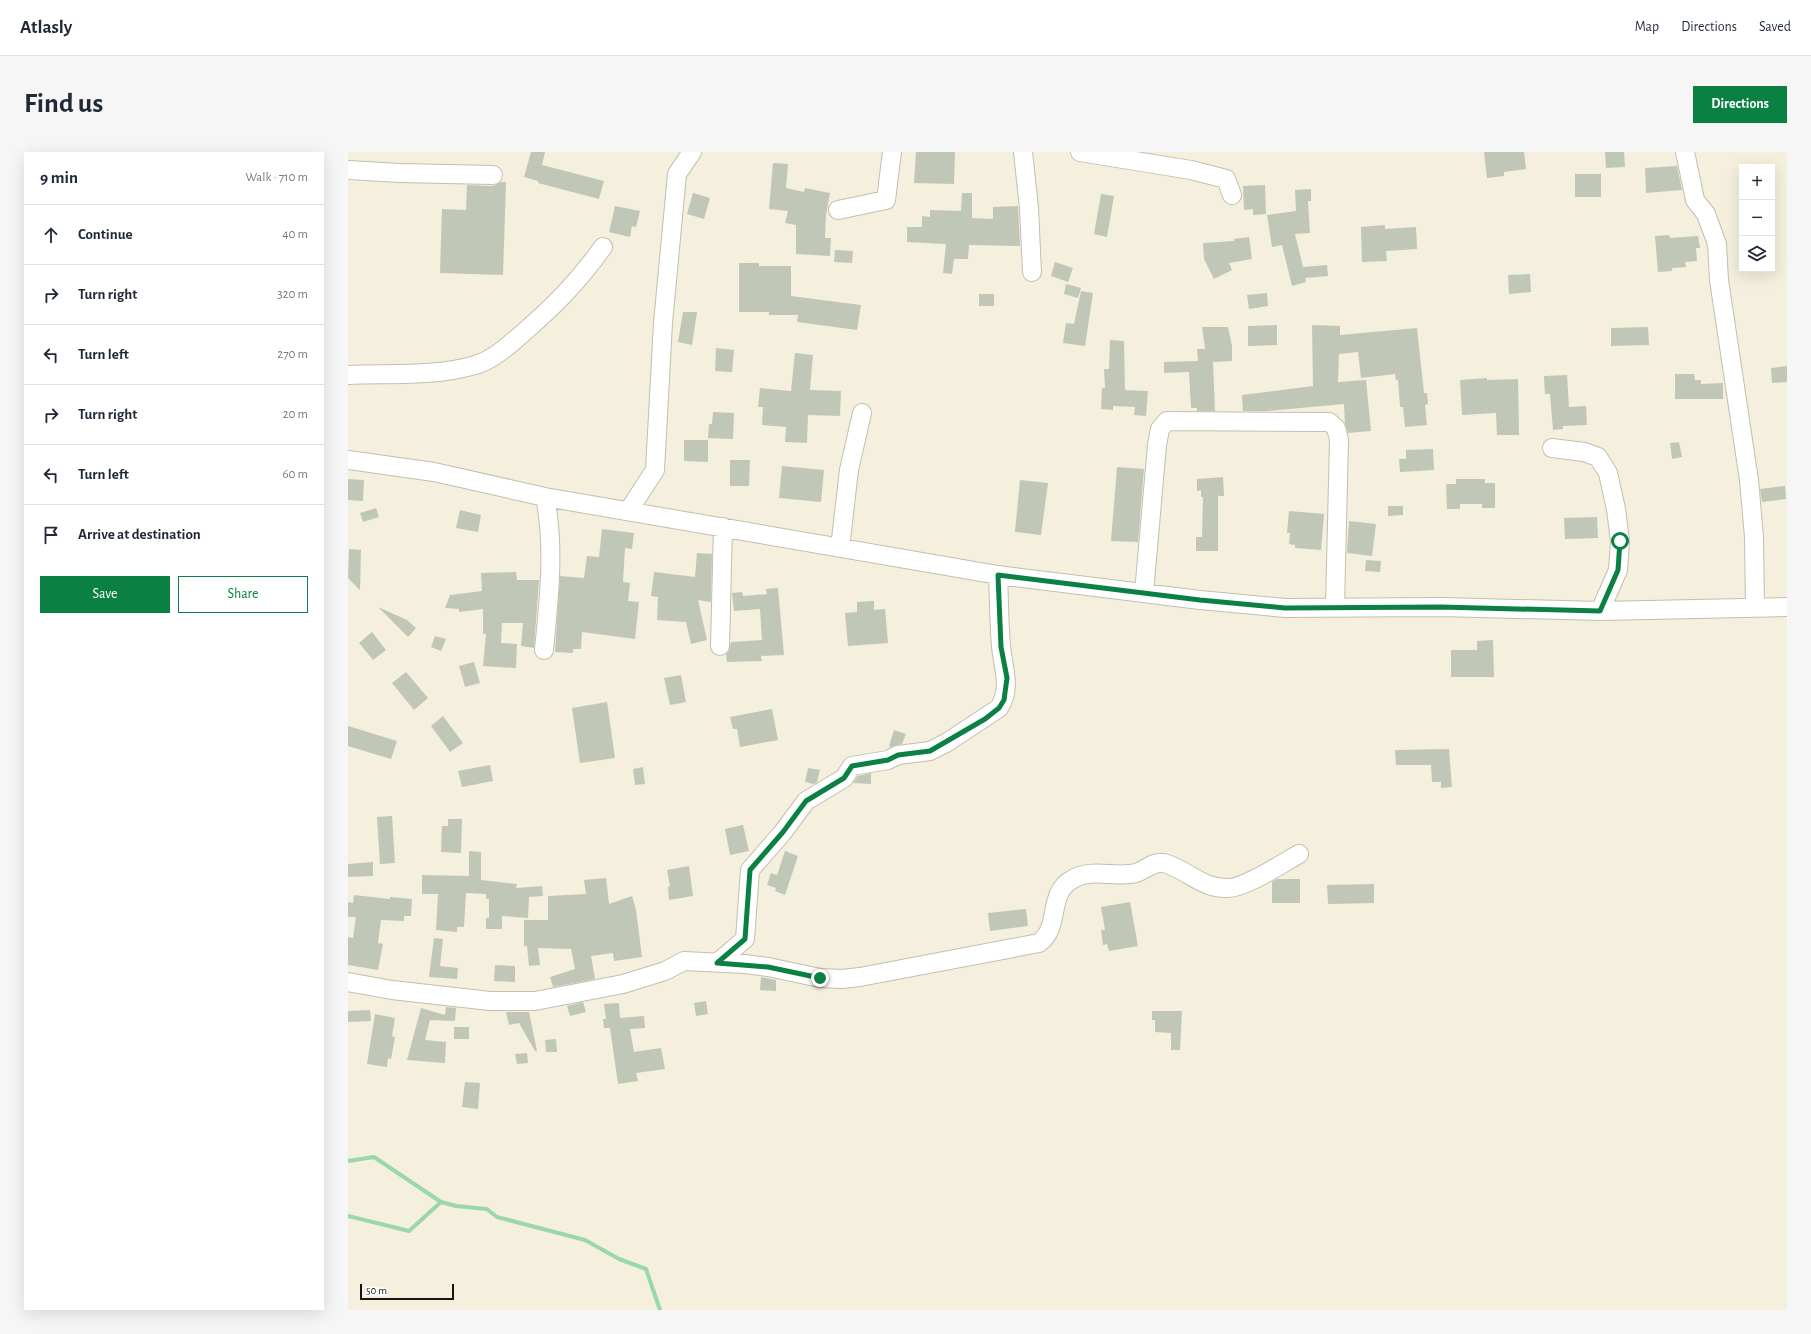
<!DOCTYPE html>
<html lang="en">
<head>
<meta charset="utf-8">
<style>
	:root { --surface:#fff; --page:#f6f6f7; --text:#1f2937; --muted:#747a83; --line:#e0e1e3; --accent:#0b8043 }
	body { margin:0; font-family:"Alegreya Sans",sans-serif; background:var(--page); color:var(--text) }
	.controls { position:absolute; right:12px; top:12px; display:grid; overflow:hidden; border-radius:0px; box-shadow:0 4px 16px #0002 }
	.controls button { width:36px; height:36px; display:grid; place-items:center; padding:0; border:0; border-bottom:1px solid var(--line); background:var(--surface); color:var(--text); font:20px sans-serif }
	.scale { position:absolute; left:12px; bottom:10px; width:94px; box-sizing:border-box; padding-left:4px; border:2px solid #181610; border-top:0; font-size:11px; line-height:14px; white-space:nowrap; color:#181610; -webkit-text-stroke:3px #fff; paint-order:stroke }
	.stop { position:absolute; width:12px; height:12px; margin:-9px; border:3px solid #0b8043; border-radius:50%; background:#fff }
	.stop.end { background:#0b8043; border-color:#fff; box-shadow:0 1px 4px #0008 }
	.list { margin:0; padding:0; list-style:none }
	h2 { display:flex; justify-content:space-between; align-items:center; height:52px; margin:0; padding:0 16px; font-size:17px }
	h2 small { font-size:13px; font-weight:400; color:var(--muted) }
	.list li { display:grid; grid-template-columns:26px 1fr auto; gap:12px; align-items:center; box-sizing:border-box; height:60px; padding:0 16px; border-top:1px solid var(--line) }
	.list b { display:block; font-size:15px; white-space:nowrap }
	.list em { font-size:13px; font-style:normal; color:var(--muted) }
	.actions { display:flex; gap:8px; padding:12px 16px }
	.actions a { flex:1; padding:9px 0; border:1px solid var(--accent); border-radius:0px; text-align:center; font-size:14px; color:var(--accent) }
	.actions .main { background:var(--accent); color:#fff }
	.icon { flex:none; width:22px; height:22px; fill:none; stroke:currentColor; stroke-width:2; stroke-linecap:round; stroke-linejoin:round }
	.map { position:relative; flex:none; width:1439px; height:1158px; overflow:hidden; border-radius:0px }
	header { display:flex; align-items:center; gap:24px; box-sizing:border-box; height:56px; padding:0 20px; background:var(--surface); border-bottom:1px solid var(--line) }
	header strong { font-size:19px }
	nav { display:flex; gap:22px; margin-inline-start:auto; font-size:14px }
	.intro { display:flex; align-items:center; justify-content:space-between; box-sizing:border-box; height:96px; padding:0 24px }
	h1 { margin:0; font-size:28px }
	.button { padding:10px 18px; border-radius:0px; background:var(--accent); color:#fff; font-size:14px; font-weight:700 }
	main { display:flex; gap:24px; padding:0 24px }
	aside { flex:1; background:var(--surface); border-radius:0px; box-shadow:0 4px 16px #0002 }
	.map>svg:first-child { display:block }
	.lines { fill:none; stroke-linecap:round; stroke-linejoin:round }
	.stream { stroke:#9ad8a9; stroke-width:4 }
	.building { fill:#c1c7b6 }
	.minor-casing { stroke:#c4beae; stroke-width:20 }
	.minor { stroke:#fff; stroke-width:18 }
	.route { stroke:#0b8043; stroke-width:5 }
</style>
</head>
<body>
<header>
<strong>Atlasly</strong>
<nav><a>Map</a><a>Directions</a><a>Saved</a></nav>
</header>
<div class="intro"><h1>Find us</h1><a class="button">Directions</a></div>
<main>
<aside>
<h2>9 min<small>Walk · 710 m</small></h2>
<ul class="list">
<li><svg class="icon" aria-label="ahead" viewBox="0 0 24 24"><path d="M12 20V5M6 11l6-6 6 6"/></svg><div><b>Continue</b></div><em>40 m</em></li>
<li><svg class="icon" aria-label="right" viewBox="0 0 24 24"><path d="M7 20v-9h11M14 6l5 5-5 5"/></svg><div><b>Turn right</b></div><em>320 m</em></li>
<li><svg class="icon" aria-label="left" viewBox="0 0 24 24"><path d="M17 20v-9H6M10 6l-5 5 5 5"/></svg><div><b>Turn left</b></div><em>270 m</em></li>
<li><svg class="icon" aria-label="right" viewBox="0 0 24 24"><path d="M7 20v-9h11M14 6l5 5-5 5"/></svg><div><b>Turn right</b></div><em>20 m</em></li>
<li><svg class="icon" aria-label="left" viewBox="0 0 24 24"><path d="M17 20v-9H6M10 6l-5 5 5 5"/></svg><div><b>Turn left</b></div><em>60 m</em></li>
<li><svg class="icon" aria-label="arrive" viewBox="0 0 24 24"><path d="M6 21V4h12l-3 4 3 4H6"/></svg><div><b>Arrive at destination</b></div></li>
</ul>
<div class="actions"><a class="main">Save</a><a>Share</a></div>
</aside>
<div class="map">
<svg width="1439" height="1158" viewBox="0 0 1439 1158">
	<rect width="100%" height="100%" fill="#f5efde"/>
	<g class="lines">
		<!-- stream -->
		<path class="stream" d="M0,1009L26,1005L93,1050
			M0,1064L61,1079L93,1050L108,1054L139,1057L149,1065L237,1088L271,1107L298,1117L312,1158"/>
	</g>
	<!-- building -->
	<path class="building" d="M183,0H197L194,13L256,29L251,47L190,31V29L176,25Z
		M568,0H607L606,32L566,31Z
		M1136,0H1176L1178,17L1156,20V24L1139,26Z
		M1257,0H1276L1277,15L1258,16Z
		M425,11L440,12L438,36L456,40L457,36L482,41L478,63L477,86H483L482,104L448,102V73L437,71L440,59L421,57Z
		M1329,14L1334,38L1298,41L1297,16Z
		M1227,22H1253V45H1227Z
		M153,30H158L155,123L92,121L94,57L118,58L119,33L145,34Z
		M917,33L918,62L905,63V57L896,58L895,34Z
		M963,37V49H960L962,81L947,82L955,115L979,113L980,124L957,126L958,130L944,134L934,93L924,95L919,63L948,59L947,38Z
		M345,41L362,46L356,67L339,62Z
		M614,41H624V66L645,67V55L670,54L672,94L621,93L620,107H606L604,122L595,121L598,92L559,90V75H574V64L582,65V58L613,59Z
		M753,42L766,44L759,85L746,82Z
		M267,54L292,59L288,75L284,74L282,85L261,80Z
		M1037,73V77L1068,75L1069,97L1038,99L1039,109L1014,110L1013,75Z
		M1321,83L1322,86L1350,84L1352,96H1348L1349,109L1337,110L1338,115L1324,116V119L1310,120L1307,84Z
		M901,85L904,107L881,111L884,118L866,127L856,107L855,91L886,89V87Z
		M487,98L505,99L504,111L486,110Z
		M707,110L725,116L720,130L703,124Z
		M391,111H411V114H443V144L513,153L509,178L449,170L450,163H421V160H391Z
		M1182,122L1183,140L1161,142L1160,123Z
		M718,132L733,136L730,146L716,142Z
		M733,139L745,141L737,194L715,191L718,171L726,172Z
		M919,141L920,154L901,157L899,143Z
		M631,142H646V154H631Z
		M335,160H349L344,193L330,190Z
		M929,173V193L900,194V174Z
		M964,173L992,174V183L1069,176L1076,241H1079L1080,252L1077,253L1079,273L1057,275L1055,255H1052L1050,228H1048L1047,222L1013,226L1010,200L991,202L990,230L1018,228L1023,279L1000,281L997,272L996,252L919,259H895L894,243L965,234Z
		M854,175H880L884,194V209L865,210L867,259H849V256H843L841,220L816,221V210L850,209L849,197H857Z
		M1300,175L1301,193L1263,194V176Z
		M762,188L776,189L777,238L800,239L798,264L786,263L787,255L765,254V258L753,257L754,236H757L756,217H761Z
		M368,196L386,198L384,220L367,219Z
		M447,201L465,203L462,238L493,239L492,264L460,263L459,291L437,290L438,275L414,273L415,255H410L412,236L443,239Z
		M1439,214V230L1424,231L1423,216Z
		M1327,222H1346L1347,228H1353V232L1375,231V247H1327Z
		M1219,223L1221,255L1238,254L1239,273L1215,274V277L1205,278L1202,242H1197L1196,224Z
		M1139,226V228L1170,227L1171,283H1149L1148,261L1114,263L1112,228Z
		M365,260L386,261L385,287L360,286L361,272H364Z
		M336,288H360V310L336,309Z
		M1331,290L1334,305L1324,307L1322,291Z
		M1085,297L1086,318L1052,320L1051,307H1058V298Z
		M382,308H402L401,334H382Z
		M434,314L476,318L473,350L431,346Z
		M769,315L796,317L790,390L763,389Z
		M875,325L876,344H870V399H848V385H854L855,345H853V338L849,339V327Z
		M0,327L16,328L15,349L0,348Z
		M1108,327H1137V331H1147V356H1134V352H1112V357H1099L1098,332H1108Z
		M672,328L700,331L693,383L667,380Z
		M1437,334L1438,347L1414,350L1412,337Z
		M1040,354H1055V363L1040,364Z
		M28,356L31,365L15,370L12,361Z
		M112,358L133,363L130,380L108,376Z
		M941,359L976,362L973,398L947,396V393L941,392L942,381H939Z
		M1249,365L1250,386L1217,387L1216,366Z
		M1001,369L1028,372L1024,404L999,401Z
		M254,377L286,381L284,397L277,396L275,430L282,431L280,449L291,450L287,487L234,480L233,497H225V501L207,500L212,424L236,426L239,404L251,405Z
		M1,397L13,398L12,438L0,426Z
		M349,401L364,402L363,450L350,448L359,488L343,492L338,470L309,468L310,445L303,444L306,420L347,425Z
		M1018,408L1033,409L1032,420L1017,419Z
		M168,420L169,428H191L186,496L173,494L175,471H154L153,491L169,492L168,516L135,514L138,482H135V457L111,460V457L97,456L102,443L134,439L133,421Z
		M430,436L436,503L413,504L414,509L379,510L378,502L381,499L383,490L414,488L412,457L386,459L384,441L394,440L395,444L419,442L418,437Z
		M526,449V458L537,457L540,491L500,494L497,461L509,460V450Z
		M30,455L59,468L68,476L60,485Z
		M24,480L38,498L25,508L11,491Z
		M87,484L98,487L93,499L83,495Z
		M1145,488L1146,525H1103V498H1129V489Z
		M126,510L132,531L117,535L111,514Z
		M58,520L80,546L66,558L44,531Z
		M333,523L338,550L322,553L316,526Z
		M259,550L267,606L232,611L224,556Z
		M424,557L430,588L392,595L389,577H385L382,565Z
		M95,564L115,591L102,600L83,574Z
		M0,574L49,589L43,607L0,594Z
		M546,578L558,582L554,592L543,595L541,594Z
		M1101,597L1104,635L1093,636V630H1084L1083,613H1048L1047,598Z
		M142,613L145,629L114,635L110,619Z
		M295,615L297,632L287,633L285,617Z
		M460,616L472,618L469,630L466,632L457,630Z
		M523,621V632L505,631L510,624Z
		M44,664L47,711L32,712L29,665Z
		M100,667H114L113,701L93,700L94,674H100Z
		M395,673L401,699L382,703L377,677Z
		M121,699L133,700V728L169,732L168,736L194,734L195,744L181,745L180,766L154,764V777H138V766H141V747H138V742L118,741L116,775H109V780L88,778L90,742H74V723L121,724Z
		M437,699L450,704L437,743L427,739L428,736L419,733L423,721L429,723Z
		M25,710V724L0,725V712Z
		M341,714L345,744L321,748L320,735L322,734L319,718Z
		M258,726L261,752L284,744L288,758L294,805L266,809L265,801L243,804L247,827L205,835L202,825L227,817L223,797L190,796L192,813L181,814L179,794H176V768H200V744L238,742L236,728Z
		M929,727H952V751H924V730Z
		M1026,732V751L980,752L979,733Z
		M6,743L42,747V745L64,747L63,764H56V769L33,768L30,791L35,792L30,818L0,813V785L5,786L8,765H0V750L5,751Z
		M782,750L790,794L761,799L759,792L755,793L753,778H757L753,755Z
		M678,757L680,774L642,779L640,761Z
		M86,786L95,787L92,814L110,816L109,827L81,825Z
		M147,813L167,814V830L146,829Z
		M413,825L428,828V839L412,838Z
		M358,849L360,862L348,864L346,851Z
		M235,850L238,860L222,864L219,854Z
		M271,851L272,866L296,864L297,876L282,877L286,900L313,896L317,917L288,921L290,929L270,932L262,876H256L255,867H258L256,852Z
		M98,855L108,856L107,869L82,868L77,888L98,890L97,911L59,908L73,856L97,863Z
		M22,858L23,869L0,870V859Z
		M804,859H834L832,898H823V881L807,880V868H804Z
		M158,860H181L189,899H187L171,871L161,873Z
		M27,862L47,866L44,884L47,885L43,907L40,906L39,915L19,912Z
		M106,875H121V887H106Z
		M208,887L209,900H198L197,888Z
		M179,901L180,911L169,912L167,902Z
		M117,930L132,931L130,957L114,955Z"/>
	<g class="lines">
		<defs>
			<path id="minor" d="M675,0L681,56L684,120
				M732,0L843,18L878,27L884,43
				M1337,0L1347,48L1358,62L1369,92L1371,128L1401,328L1406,385L1407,456
				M0,18L52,21L145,23
				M490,58L538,48L544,0
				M0,223C40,221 88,225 127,213C145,208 161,193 175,181C207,153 230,130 255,95
				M1204,296L1236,300L1250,305L1260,321L1268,357L1272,389L1270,418L1252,459
				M0,308L86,320L197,345L650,423L852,448L937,456L1093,455L1252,459L1439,455
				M281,358L307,318L315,171L329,22L344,0
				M492,396L501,318L514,261
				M796,441L809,293L812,277L819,269L981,270L988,276L991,288L987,455
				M372,494L375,375
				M196,498C201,447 207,396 197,345
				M369,811L397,787L402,718L435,680L458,649L496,626L504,614L540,608L550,603L582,599L598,591L651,556C664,535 655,517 653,494C651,470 651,446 650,423
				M0,830L44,838L142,849H187L275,832L317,819L336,809L397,812L420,815L472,826L494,827L512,825L691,791C714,774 698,741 725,727C743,716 768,726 788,721C797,718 806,709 816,711C840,718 854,737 880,736C897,736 935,711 951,702"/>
		</defs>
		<!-- minor casing -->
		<use href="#minor" class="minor-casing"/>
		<!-- minor -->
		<use href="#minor" class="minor"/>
	</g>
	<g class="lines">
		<!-- route -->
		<path class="route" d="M472,826L420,815L369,811L397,787L402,718L435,680L458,649L496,626L504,614L540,608L550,603L582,599L637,567L651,556L656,548L659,526L653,495L650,423L852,448L937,456L1093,455L1252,459L1270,418L1272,389"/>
	</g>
</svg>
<div class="controls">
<button>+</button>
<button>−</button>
<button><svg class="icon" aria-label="layers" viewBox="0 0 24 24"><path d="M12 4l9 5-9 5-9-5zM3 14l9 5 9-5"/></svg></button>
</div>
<div class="scale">50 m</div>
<div class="stop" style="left:1272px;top:389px"></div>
<div class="stop end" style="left:472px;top:826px"></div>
</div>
</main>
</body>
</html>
